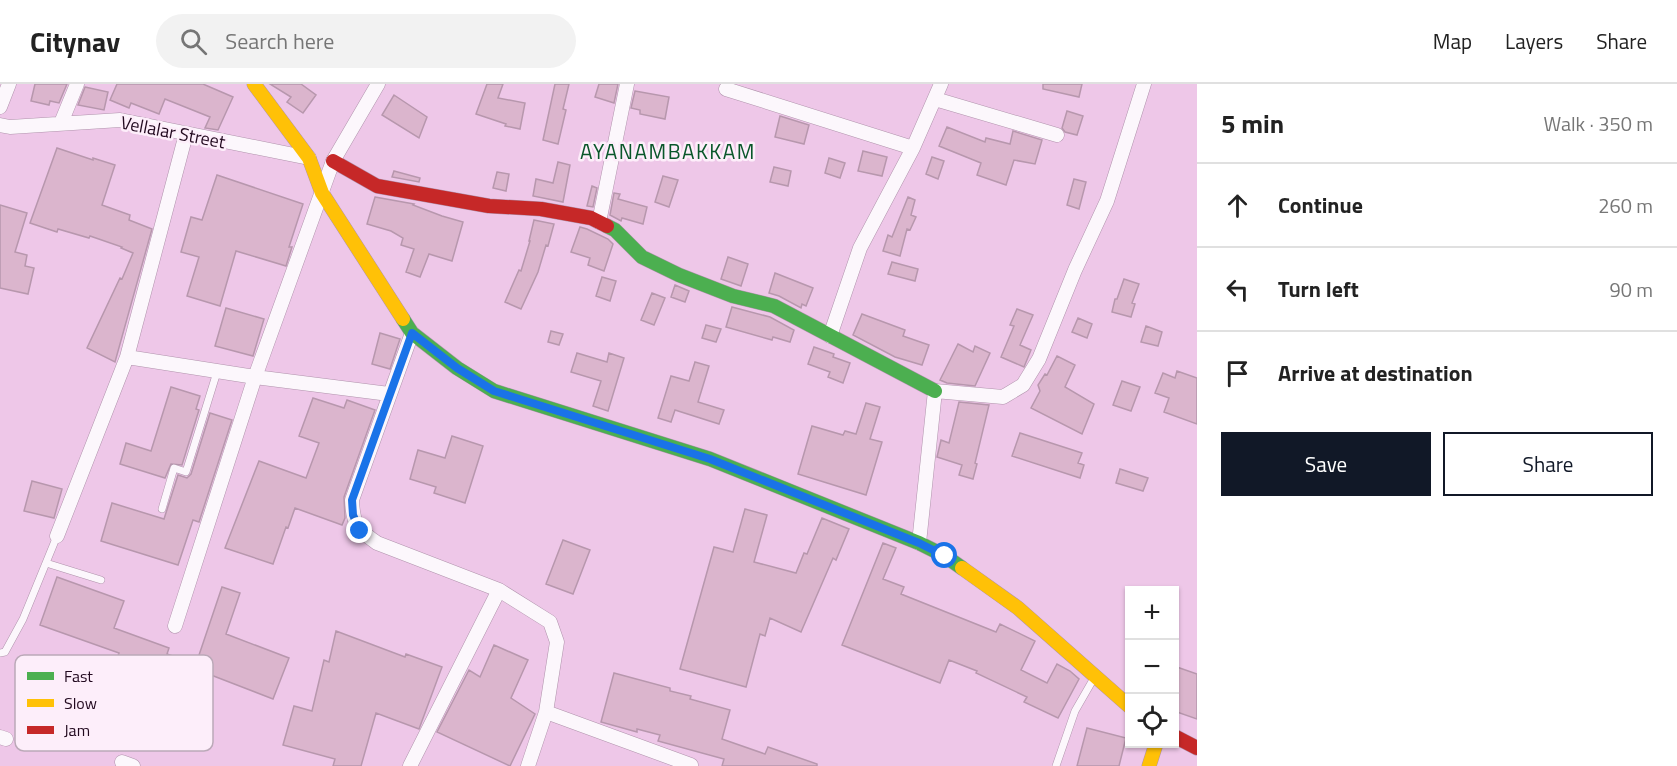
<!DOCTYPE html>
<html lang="en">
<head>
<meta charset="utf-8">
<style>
	:root { --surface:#fff; --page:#f2f2f2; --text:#222; --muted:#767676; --line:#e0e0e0; --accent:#111827 }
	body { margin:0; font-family:"Titillium Web",sans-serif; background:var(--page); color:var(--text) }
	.controls { position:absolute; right:18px; bottom:18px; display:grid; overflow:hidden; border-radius:0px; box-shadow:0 2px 4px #0004 }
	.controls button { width:54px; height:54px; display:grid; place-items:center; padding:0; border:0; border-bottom:2px solid var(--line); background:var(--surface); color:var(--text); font:30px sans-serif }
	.stop { position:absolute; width:18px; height:18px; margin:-14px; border:4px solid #1a73e8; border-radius:50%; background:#fff }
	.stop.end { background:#1a73e8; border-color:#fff; box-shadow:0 2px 6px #0008 }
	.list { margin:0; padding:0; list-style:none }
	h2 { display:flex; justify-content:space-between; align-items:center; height:78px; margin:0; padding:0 24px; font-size:26px }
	h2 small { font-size:20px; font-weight:400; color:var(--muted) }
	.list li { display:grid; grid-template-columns:39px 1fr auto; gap:18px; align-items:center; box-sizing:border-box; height:84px; padding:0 24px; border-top:2px solid var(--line) }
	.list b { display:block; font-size:22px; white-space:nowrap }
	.list em { font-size:20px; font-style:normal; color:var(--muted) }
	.actions { display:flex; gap:12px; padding:18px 24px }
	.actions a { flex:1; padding:14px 0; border:2px solid var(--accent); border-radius:0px; text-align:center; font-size:21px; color:var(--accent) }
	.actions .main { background:var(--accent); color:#fff }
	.icon { flex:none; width:33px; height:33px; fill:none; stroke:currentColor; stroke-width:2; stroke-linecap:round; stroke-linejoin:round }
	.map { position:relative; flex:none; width:1197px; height:682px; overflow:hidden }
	header { display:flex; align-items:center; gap:36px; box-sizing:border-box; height:84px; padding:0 30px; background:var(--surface); border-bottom:2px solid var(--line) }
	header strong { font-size:28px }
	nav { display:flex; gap:33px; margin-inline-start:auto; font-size:21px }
	.search { width:420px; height:54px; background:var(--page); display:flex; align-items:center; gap:15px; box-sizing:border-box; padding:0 21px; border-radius:33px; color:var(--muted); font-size:22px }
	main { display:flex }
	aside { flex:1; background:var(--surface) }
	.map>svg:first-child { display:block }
	.building { fill:#dbb5cd; stroke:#b797ad; stroke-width:1.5 }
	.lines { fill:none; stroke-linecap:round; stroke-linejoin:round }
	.lane-casing { stroke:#b093ac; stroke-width:8 }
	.street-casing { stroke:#b093ac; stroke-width:15 }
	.fast-casing { stroke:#b093ac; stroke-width:15 }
	.slow-casing { stroke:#b093ac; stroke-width:15 }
	.jam-casing { stroke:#b093ac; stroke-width:15 }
	.lane { stroke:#fcf7fc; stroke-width:7 }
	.street { stroke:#fcf7fc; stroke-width:14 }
	.fast { stroke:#4caf50; stroke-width:14 }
	.slow { stroke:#ffc107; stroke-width:14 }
	.jam { stroke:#c62828; stroke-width:14 }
	.route { stroke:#1a73e8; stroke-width:8 }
	.labels { text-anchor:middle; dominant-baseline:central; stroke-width:5; stroke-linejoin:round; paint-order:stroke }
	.street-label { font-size:18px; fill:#22091f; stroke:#fdeefa }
	.quarter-label { font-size:21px; letter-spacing:1.5px; fill:#09562a; stroke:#fdeefa }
	.key { fill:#fdeefa; stroke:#bba9b8; stroke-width:1.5 }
	.key-label { font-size:16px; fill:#22091f }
</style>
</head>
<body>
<header>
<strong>Citynav</strong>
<div class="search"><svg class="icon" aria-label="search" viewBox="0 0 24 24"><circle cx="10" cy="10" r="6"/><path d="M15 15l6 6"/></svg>Search here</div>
<nav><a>Map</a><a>Layers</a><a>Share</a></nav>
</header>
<main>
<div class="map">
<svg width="1197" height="682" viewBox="0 0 1197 682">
	<rect width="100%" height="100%" fill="#eec7e8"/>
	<!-- building -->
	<path class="building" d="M35,0H67L59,19L50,17L49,21L31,17Z
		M117,0H203L233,13L218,46L205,44L210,33L165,15L159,30L131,19L129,24L110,16Z
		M270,0H301L316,11L303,29L287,18L291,13Z
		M487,0H503L498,14L525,19L520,45L505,42L506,40L476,30Z
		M555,0H569L563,25L566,26L558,60L543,56Z
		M599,0H618L614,19L595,13Z
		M1043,0H1082L1079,13L1043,5Z
		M85,3L108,8L104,26L78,21Z
		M635,7L669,13L665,35L640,30V26L631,24Z
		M394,11L427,33L419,54L382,31Z
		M1067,27L1083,32L1077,51L1065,48L1062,44Z
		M780,32L809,41L804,60L775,53Z
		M947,43L985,58L986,54L1010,60L1013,47L1042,56L1035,80L1014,76L1006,101L977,91L981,79L939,62Z
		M57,64L93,76V74L115,81L102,121L130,131L129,136L152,145L115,278L87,264L120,194L122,195L133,169L121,164L122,163L90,152L89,154L58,145L57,148L30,139Z
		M863,67L887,73L882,92L858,87Z
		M932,73L944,77L938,95L926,90Z
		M829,74L845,79L840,94L825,89Z
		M558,78L570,81L563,118L533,112L536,95L553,99Z
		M774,83L791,87L788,102L770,98Z
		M394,87L420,94L419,98L392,93Z
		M497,88L509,90L506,107L493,104Z
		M217,91L303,120L289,163H292L286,182L236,167L220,222L187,212L199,173L181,168L191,133L202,136Z
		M663,92L678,96L669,123L655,118Z
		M1074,95L1086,98L1079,125L1067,121Z
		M592,102L597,104L593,123L587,122Z
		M614,109L620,110L618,115L647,123L643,140L622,134L621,137L610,131Z
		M375,113L414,120L413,121L442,132L463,138L452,177L429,170L420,193L406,188L414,165L401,161L403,154L391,147L367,140Z
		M908,113L915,116L911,131L916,133L910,146L907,145L900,172L883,167L888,151L892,153Z
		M0,121L27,129L15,168L27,171L25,182L34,184L28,210L0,204Z
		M534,136L554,140L548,162L546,161L538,188L521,225L505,218L519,186L521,187L530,157H529Z
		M580,143L587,145L608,155L613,160L604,187L588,181L590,174L571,168Z
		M728,173L748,180L741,202L721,195Z
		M892,178L918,185L915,197L888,190Z
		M775,189L813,204L806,222L802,220L801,224L779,212L769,209Z
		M602,193L616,197L610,217L596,212Z
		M1124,195L1139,200L1132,219L1135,220L1131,233L1112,228L1115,215H1117Z
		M675,201L689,207L685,218L671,213Z
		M652,209L665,214L654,241L641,236Z
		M732,223L770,233L794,246L790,258L773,253L772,256L726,243Z
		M226,224L264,235L253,272L215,262Z
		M1017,225L1033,231L1020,261L1031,266L1024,283L1001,273L1014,242L1010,241Z
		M862,230L905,246L903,252L929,261L922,281L895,273L853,251Z
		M1078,234L1092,240L1087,254L1072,248Z
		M706,241L721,245L716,258L702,254Z
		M1146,242L1162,248L1158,262L1141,258Z
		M551,247L563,250L559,261L548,258Z
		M380,249L400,255L390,285L372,280Z
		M958,260L973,268L975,262L990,269L975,302L947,299L940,296Z
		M814,263L834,270L833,273L850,279L843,299L828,293L830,288L808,280Z
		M577,269L607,278L609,269L624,274L608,327L593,322L601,297L571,288Z
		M1057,272L1075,281L1065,303L1094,320L1082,350L1031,324L1040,307L1038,301L1045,290L1047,291Z
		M695,278L709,282L698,318L724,326L719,340L675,326L671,338L658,334L671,292L689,297Z
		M1177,287L1197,294V340L1164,328L1169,314L1155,309L1163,289L1175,294Z
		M1122,297L1140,303L1131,327L1113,321Z
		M171,303L200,312L196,325L199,326L182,381L171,380L165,394L120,380L126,359L151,367Z
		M313,314L344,324L347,316L375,326L344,413L345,434L342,441L295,424L288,444L286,443L273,480L225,464L259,377L306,394L319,359L299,352Z
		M959,318L989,321L975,379L977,380L973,395L959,391L962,381L937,373L941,356L949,359Z
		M866,319L880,323L870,355L882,358L866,411L798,390L812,342L843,351L845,347L856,350Z
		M210,329L232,336L199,438L193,436L178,481L101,457L112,419L164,435L178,391L187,394L191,390Z
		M1020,349L1082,369L1078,379L1084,381L1080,394L1012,372Z
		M452,352L483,362L465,419L434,409L436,403L410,395L418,366L445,374Z
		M1120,385L1148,394L1143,407L1116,399Z
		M32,397L62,405L54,434L24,427Z
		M745,425L767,431L754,478L796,489L804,469L807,470L822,434L849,445L836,476L833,474L801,548L770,534L765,552L760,550L746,603L680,585L714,463L733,468Z
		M563,456L590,466L573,510L546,500Z
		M883,459L896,464L883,495L904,503L901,510L996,548L1000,540L1035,557L1021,586L1047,599L1057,580L1070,587L1079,595L1058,634L1024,618L1027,613L976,589L977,587L949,576L940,599L842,561Z
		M57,493L124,517L114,544L169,564L167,570L196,580L222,503L240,509L226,550L289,574L273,615L211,591L202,616L160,600L163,592L117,575L119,569L40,541Z
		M336,547L405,573L406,570L442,583L419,645L376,629L361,682H333L335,675L283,661L294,622L312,627L324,576L329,578Z
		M494,561L528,576L511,614L535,630L510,682L437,648L469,586L480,593Z
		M1174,582L1197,590V635L1174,627Z
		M614,589L670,604V607L691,612L690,615L730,626L722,655L765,670L768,663L817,680V682H722L724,675L658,657L660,651L637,645V648L601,638Z
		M1087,644L1126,654L1119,682H1077Z"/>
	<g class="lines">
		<defs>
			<path id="lane" d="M162,425L174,384L186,388L217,288
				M46,479L101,496
				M0,569L5,568L23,535L57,452
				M1056,682L1075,627L1094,594"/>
			<path id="street" d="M726,5L913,64
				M935,15L1057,51
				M0,23L9,0
				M61,39L77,0
				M0,41L10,43L120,36L309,74
				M186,50L127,273L255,293L389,310
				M599,138L627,0
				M412,249L352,416C353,441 357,445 377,459L499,506L550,538L557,558L546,628L528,682
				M830,252L860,164L913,64L941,0
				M57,452L127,273
				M919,459L935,307L1003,313L1023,301L1039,275L1075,186L1107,117L1144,0
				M175,542L255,293L333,77L378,0
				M546,628L691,681
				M0,653L6,655
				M122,678L133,682
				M410,682L499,506"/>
			<path id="fast" d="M607,142L615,146L642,173L679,191L733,212L774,222L935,307
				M403,235L412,249L457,284L494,307L710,375L919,459L945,472L962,484"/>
			<path id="slow" d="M254,0L309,74L322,109L403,235
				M962,484L1018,524L1130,623
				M1149,682L1156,660"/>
			<path id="jam" d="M333,77L377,102L489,122L541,125L591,134L607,142
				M1174,652L1197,664"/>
		</defs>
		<!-- lane casing -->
		<use href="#lane" class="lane-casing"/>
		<!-- street casing -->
		<use href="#street" class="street-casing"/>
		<!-- fast casing -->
		<use href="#fast" class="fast-casing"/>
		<!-- slow casing -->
		<use href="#slow" class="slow-casing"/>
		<!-- jam casing -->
		<use href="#jam" class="jam-casing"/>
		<!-- lane -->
		<use href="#lane" class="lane"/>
		<!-- street -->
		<use href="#street" class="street"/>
		<!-- fast -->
		<use href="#fast" class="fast"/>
		<!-- slow -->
		<use href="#slow" class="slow"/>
		<!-- jam -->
		<use href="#jam" class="jam"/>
	</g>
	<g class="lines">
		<!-- route -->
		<path class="route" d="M360,447L353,431L352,416L412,249L457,284L494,307L710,375L919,459L945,472"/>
	</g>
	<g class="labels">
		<!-- street labels -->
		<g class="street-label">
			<text transform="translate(173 48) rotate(11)">Vellalar Street</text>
		</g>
		<!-- quarter labels -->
		<g class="quarter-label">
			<text x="668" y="67">AYANAMBAKKAM</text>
		</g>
	</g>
	<!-- legend -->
	<rect x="15" y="571" width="198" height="96" rx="9" class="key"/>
	<rect x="27" y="588" width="27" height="8" fill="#4caf50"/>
	<rect x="27" y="615" width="27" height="8" fill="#ffc107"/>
	<rect x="27" y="642" width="27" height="8" fill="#c62828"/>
	<g class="key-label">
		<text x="64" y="598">Fast</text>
		<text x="64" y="625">Slow</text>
		<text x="64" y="652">Jam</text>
	</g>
</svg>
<div class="controls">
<button>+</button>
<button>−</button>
<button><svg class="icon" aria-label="locate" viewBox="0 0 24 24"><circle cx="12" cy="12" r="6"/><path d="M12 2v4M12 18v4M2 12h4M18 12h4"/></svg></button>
</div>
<div class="stop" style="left:945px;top:472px"></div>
<div class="stop end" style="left:360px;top:447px"></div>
</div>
<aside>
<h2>5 min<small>Walk · 350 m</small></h2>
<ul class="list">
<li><svg class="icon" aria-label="ahead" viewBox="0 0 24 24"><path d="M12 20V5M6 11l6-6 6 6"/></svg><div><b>Continue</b></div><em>260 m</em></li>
<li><svg class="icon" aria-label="left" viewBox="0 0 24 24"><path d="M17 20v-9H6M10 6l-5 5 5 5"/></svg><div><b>Turn left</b></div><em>90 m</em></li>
<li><svg class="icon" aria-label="arrive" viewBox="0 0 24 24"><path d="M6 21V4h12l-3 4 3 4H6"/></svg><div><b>Arrive at destination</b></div></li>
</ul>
<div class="actions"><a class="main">Save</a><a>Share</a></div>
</aside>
</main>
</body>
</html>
